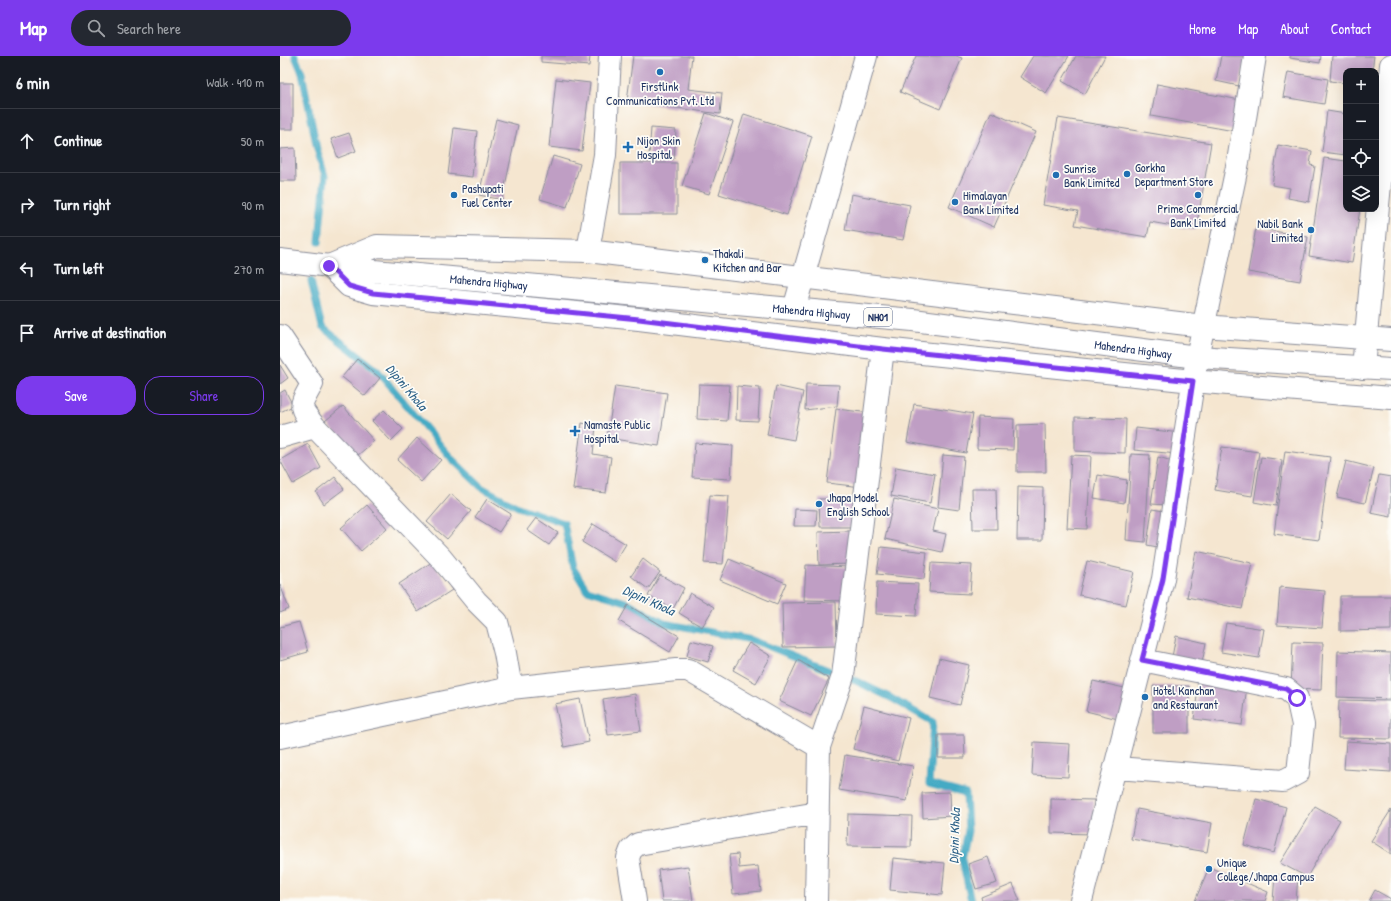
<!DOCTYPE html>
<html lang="en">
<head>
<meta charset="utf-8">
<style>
	:root { --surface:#171b24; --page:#242831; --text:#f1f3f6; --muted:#9ea1a6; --line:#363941; --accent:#7c3aed }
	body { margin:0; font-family:"Patrick Hand",sans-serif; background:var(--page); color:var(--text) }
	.controls { position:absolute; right:12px; top:12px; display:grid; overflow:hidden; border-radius:8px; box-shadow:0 4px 16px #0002 }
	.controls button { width:36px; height:36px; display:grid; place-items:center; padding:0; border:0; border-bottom:1px solid var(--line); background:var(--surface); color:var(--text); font:20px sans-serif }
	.stop { position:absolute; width:12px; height:12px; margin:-9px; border:3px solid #7c3aed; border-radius:50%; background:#fff }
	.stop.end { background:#7c3aed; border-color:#fff; box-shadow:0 1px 4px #0008 }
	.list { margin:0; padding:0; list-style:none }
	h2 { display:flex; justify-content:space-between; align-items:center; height:52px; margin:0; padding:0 16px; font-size:17px }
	h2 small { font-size:13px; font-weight:400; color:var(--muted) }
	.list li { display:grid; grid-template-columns:26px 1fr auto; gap:12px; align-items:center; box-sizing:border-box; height:64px; padding:0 16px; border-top:1px solid var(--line) }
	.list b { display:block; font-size:15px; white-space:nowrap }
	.list em { font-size:13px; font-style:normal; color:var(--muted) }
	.actions { display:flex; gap:8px; padding:12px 16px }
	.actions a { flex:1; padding:9px 0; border:1px solid var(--accent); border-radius:16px; text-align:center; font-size:14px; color:var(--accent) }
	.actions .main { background:var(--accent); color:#fff }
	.icon { flex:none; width:22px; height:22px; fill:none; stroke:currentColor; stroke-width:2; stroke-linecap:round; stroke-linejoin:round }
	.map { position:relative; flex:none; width:1111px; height:845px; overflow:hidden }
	header { display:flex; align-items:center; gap:24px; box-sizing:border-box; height:56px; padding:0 20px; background:var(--accent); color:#fff }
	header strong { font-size:19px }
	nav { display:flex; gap:22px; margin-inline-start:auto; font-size:14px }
	.search { width:280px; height:36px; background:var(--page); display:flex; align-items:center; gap:10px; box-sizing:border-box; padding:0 14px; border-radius:22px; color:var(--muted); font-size:15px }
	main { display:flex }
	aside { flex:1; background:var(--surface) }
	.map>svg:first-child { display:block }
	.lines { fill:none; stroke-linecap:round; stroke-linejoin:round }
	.stream { stroke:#44aac4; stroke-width:7 }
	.building { fill:#bf9ec4 }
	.minor-casing { stroke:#888a97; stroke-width:24 }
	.highway-casing { stroke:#888a97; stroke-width:24 }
	.minor { stroke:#fff; stroke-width:22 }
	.highway { stroke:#fff; stroke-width:22 }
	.route { stroke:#7c3aed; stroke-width:5 }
	.poi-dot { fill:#1f6fb2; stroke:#fdfcf7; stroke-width:1.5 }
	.labels { text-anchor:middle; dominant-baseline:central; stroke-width:3.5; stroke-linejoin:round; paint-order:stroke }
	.shield { fill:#fdfcf7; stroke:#5f6c8c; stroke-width:1 }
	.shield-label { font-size:11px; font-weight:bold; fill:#1b2f5e }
	.poi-label { font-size:12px; fill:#1b2f5e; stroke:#fdfcf7; text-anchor:start }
	.street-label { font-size:12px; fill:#1b2f5e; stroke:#fdfcf7 }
	.water-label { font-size:13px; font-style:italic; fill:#2b6087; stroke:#fdfcf7 }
</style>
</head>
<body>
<header>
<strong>Map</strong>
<div class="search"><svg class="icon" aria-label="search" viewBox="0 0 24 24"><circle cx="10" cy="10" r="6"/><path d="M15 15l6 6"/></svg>Search here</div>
<nav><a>Home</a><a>Map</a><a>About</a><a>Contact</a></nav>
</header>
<main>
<aside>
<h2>6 min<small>Walk · 410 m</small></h2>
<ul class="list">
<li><svg class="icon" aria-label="ahead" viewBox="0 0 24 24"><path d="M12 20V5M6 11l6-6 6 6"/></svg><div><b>Continue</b></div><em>50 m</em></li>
<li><svg class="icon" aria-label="right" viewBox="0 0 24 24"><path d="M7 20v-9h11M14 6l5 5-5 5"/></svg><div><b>Turn right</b></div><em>90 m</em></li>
<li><svg class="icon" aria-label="left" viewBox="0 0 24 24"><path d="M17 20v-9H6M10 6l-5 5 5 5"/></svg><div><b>Turn left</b></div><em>270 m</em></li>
<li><svg class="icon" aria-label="arrive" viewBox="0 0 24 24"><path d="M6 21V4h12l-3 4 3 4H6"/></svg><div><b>Arrive at destination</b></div></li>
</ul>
<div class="actions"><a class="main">Save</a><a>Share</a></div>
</aside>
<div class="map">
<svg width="1111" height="845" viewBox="0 0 1111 845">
	<rect width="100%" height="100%" fill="#fdfcf7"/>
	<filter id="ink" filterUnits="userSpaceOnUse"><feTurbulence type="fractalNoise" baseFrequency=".025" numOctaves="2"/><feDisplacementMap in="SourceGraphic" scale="8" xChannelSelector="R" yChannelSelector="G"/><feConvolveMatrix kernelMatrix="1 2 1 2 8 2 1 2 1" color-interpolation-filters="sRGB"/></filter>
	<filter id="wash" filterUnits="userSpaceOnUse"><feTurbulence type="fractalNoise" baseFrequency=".012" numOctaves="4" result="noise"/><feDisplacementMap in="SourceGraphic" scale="16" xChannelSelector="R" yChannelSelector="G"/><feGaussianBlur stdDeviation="0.9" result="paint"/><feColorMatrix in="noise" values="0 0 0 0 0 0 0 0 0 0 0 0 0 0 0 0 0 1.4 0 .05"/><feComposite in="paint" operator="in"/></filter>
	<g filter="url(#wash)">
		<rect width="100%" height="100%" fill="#f5e6d0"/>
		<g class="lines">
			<!-- stream -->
			<path class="stream" d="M15,0L22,17L37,93L45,120L39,186
				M31,225L42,271L97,314L172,403L201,431L238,451L284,467L293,512L307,534L349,547L384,567L472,584L576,625L611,642L653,666L649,728L686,738L688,775L682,803L691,845"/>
		</g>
		<g id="blocks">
			<!-- building -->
			<path class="building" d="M261,0H310L309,10L261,6Z
				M353,0H412L408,33L442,37L440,58L347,45Z
				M636,0H676L682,2L660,53L620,36Z
				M753,0H789L766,37L740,21Z
				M796,0H825L805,38L782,25Z
				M941,0H967L959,30L936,25Z
				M1010,0H1041L1040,7L1010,2Z
				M1052,0H1094L1092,15H1066V27L1050,25Z
				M1008,16L1048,23L1044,48L1003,41Z
				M276,23L310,27L302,95L269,91Z
				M0,27H13V73H0Z
				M877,28L960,44L954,75L871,60Z
				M1047,55L1066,58V99L1042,96Z
				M711,56L756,76L714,171L669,151Z
				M426,57L453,66L429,138L402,130Z
				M464,58L532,80L507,159L439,138Z
				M778,62L931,87L916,174L870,166L867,181L795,169L798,155L763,149Z
				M216,63L238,69L222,144L199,139Z
				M174,72L197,75L192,121L168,118Z
				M371,72L396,74L394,103L369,101Z
				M69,77L76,95L58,102L51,83Z
				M998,89L1032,95L1030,109L1035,110L1029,146L1008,142L1010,132L992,129Z
				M15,92L16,125H0V93Z
				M273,100L300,108L287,151L260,143Z
				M1044,102L1066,105V153H1080L1072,207L1029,200Z
				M340,107H397V158H340Z
				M571,138L630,149L623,184L565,174Z
				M976,172L1028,181L1020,225L968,216Z
				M77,303L100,322L85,340L62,321Z
				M0,309L8,322L0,328Z
				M419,328L450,329L447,365L417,363Z
				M526,328L559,329L557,350L525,354Z
				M335,330L387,337L379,390L327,382Z
				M457,330L480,332L478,365L456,364Z
				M496,330L523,336L514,384L487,379Z
				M5,334L13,350L0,356V337Z
				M634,348L693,358L686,397L627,386Z
				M63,350L94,385L77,400L45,365Z
				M556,353L591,357L582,431L547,427Z
				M104,354L123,373L111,385L92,365Z
				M698,361L734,363L733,394L697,393Z
				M795,361L846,363L845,397L795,395Z
				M302,367L316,370L313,398L331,401L326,437L293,433Z
				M765,368L766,416H737V369Z
				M856,372L901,377L898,398L854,394Z
				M137,382L161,404L141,426L117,404Z
				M415,387L453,390L451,423L412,421Z
				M28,388L41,412L13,428L0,404Z
				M942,391L979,396L972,440L935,434Z
				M1005,395L1050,401L1039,484L994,478Z
				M851,398L870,399L865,486L846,484Z
				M663,399L684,401L679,454L658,451Z
				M791,399L811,400L807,473L787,472Z
				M878,401L896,406L888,449L871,448Z
				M981,401L1002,404L996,450L974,446Z
				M1066,405L1094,412L1085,447L1057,441Z
				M616,411L655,418L650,447L611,440Z
				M818,419L847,424L844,447L814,442Z
				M1099,419L1111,421V461L1091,457Z
				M55,421L64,433L44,448L36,436Z
				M738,431L763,432L762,484H737Z
				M692,433H716L717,473H693Z
				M171,438L191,455L167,483L147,466Z
				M430,439L449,440L443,508L424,507Z
				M207,443L231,458L219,476L195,461Z
				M539,443H581V471H540Z
				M614,443L658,453L653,475L666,478L662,496L605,483Z
				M87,449L107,472L81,495L61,472Z
				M515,453L537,454L536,470H514Z
				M872,453L890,456L883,492L867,489Z
				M256,462L278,477L269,489L247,474Z
				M313,468L346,488L335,506L302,486Z
				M570,475L571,508L539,509L538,476Z
				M601,491L647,496L644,523L597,518Z
				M916,495L972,507L962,553L907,541Z
				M363,503L380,516L368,533L351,520Z
				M449,503L506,527L497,548L440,524Z
				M807,505L854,516L846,549L799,539Z
				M152,506L172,534L138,556L119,528Z
				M651,507L692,509L690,538L649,536Z
				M526,509L568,511L567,545L524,544Z
				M380,519L404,532L393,553L368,540Z
				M597,526L638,528L636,560L596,558Z
				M0,528L9,553L0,557Z
				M1000,531L1045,535L1042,572L997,569Z
				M410,537L434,551L422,571L399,557Z
				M1060,540H1111V574L1060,575Z
				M556,546L557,590L503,591L502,547Z
				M348,549L399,580L390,596L339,565Z
				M19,566L28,596L0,604V571Z
				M946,567L984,573L979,602L941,596Z
				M896,580L926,587L922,607L892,601Z
				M411,584L433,590L428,606L407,600Z
				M1013,586L1043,587L1041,634L1011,633Z
				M469,587L491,600L476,627L453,614Z
				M1058,595L1111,597V643L1057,641Z
				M659,602L689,609L680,649L650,642Z
				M518,604L549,623L531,660L499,645Z
				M813,625L849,633L842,664L806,655Z
				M919,625L967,630L962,669L914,663Z
				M873,630H909V677H873Z
				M355,638L361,675L328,679L323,643Z
				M300,643L309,686L284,691L275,648Z
				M1059,644L1111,645V683L1058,682Z
				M584,650L629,662L618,705L573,693Z
				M658,679H684L685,702H658Z
				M1066,685L1111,688V716L1064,713Z
				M754,686L790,688L788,721L752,719Z
				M565,699L633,710L627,745L559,734Z
				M670,736L671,760L643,762L642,737Z
				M771,743L814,744L813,778L771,777Z
				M976,743L1006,751L994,797L964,789Z
				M1035,750L1060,764L1027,821L1000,807Z
				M857,753L932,767L927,796L851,783Z
				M1111,754V798L1091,785Z
				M568,758L632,760L631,791L567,790Z
				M458,798L459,812L478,810L481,835L453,838L449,799Z
				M708,801L717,827L696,833L688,808Z
				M613,802L665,807L662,839L610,834Z
				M408,810L413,845H382L378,814Z
				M929,811L988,836L985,845H915Z
				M995,819L1018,820L1016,845H993Z
				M733,828L740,845H702L701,841Z
				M1095,834L1111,843V845H1089Z"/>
		</g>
	</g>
	<g filter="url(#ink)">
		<use href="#blocks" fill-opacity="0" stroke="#888a97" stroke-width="1"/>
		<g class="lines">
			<defs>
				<path id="minor" d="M308,195L325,99L330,0
					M514,253L586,0
					M0,280L32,328C19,352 18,349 35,371L0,381
					M1111,284L923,270L308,195L97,190L49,210L69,230L93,237L359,263L603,293L913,325L1111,342
					M1083,312L1111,9
					M35,371L161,502L196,545L217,566L225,597L231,632
					M0,681L231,632L396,614H408L539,691
					M837,712L1003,725L1018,717L1023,669L1017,642L1006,633L862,604
					M355,845L348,802L351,794L358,788L538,757
					M536,845L539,691L563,620L603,293
					M801,845L883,523L917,301L958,106L975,0"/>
				<g id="highway">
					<path id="s1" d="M0,204L83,214L633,264L917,301L1111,313"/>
				</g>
			</defs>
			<!-- minor casing -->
			<use href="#minor" class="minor-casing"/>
			<!-- highway casing -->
			<use href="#highway" class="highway-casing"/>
			<!-- minor -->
			<use href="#minor" class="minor"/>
			<!-- highway -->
			<use href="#highway" class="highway"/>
		</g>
	</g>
	<g class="lines" filter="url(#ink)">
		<!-- route -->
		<path class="route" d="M49,210L69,230L93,237L359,263L603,293L913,325L883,523L862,604L989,629L1006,633L1017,642"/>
	</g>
	<!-- markers -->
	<g class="poi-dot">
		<circle cx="380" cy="16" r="4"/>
		<path d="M346 85h4v4h4v4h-4v4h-4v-4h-4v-4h4z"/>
		<circle cx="847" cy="118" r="4"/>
		<circle cx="776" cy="119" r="4"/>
		<circle cx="174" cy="139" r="4"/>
		<circle cx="918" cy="139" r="4"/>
		<circle cx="675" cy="146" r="4"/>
		<circle cx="1031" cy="174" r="4"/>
		<circle cx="425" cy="204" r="4"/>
		<path d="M293 369h4v4h4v4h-4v4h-4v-4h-4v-4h4z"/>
		<circle cx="539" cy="448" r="4"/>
		<circle cx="865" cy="641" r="4"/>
		<circle cx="929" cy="813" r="4"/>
	</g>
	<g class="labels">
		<!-- shield labels -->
		<rect class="shield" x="584" y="252" width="28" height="18" rx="3"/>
		<g class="shield-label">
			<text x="598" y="261">NH01</text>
		</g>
		<!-- poi labels -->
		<g class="poi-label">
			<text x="380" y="30" text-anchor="middle">Firstlink<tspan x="380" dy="14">Communications Pvt. Ltd</tspan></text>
			<text x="357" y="84">Nijon Skin<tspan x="357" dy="14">Hospital</tspan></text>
			<text x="855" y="111">Gorkha<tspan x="855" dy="14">Department Store</tspan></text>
			<text x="784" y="112">Sunrise<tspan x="784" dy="14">Bank Limited</tspan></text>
			<text x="182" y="132">Pashupati<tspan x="182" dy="14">Fuel Center</tspan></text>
			<text x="683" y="139">Himalayan<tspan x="683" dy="14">Bank Limited</tspan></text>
			<text x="918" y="152" text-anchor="middle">Prime Commercial<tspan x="918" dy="14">Bank Limited</tspan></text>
			<text x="1023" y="167" text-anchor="end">Nabil Bank<tspan x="1023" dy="14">Limited</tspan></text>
			<text x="433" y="197">Thakali<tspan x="433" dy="14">Kitchen and Bar</tspan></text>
			<text x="304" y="368">Namaste Public<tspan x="304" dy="14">Hospital</tspan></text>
			<text x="547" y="441">Jhapa Model<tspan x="547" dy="14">English School</tspan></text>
			<text x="873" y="634">Hotel Kanchan<tspan x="873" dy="14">and Restaurant</tspan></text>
			<text x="937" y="806">Unique<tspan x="937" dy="14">College/Jhapa Campus</tspan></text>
		</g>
		<!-- street labels -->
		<g class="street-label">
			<text stroke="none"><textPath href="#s1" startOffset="210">Mahendra Highway</textPath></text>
			<text stroke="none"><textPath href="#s1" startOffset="534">Mahendra Highway</textPath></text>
			<text stroke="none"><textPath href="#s1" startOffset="858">Mahendra Highway</textPath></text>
		</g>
		<!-- water labels -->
		<g class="water-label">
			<text transform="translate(127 331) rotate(50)">Dipini Khola</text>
			<text transform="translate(369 544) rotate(24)">Dipini Khola</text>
			<text transform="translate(674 780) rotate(-88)">Dipini Khola</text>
		</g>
	</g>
</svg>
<div class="controls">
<button>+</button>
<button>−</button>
<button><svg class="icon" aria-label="locate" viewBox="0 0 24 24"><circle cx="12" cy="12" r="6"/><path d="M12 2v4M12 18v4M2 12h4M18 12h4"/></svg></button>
<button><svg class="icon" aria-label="layers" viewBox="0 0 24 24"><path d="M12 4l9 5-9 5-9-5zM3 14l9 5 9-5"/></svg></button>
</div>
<div class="stop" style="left:1017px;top:642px"></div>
<div class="stop end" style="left:49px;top:210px"></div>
</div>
</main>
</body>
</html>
